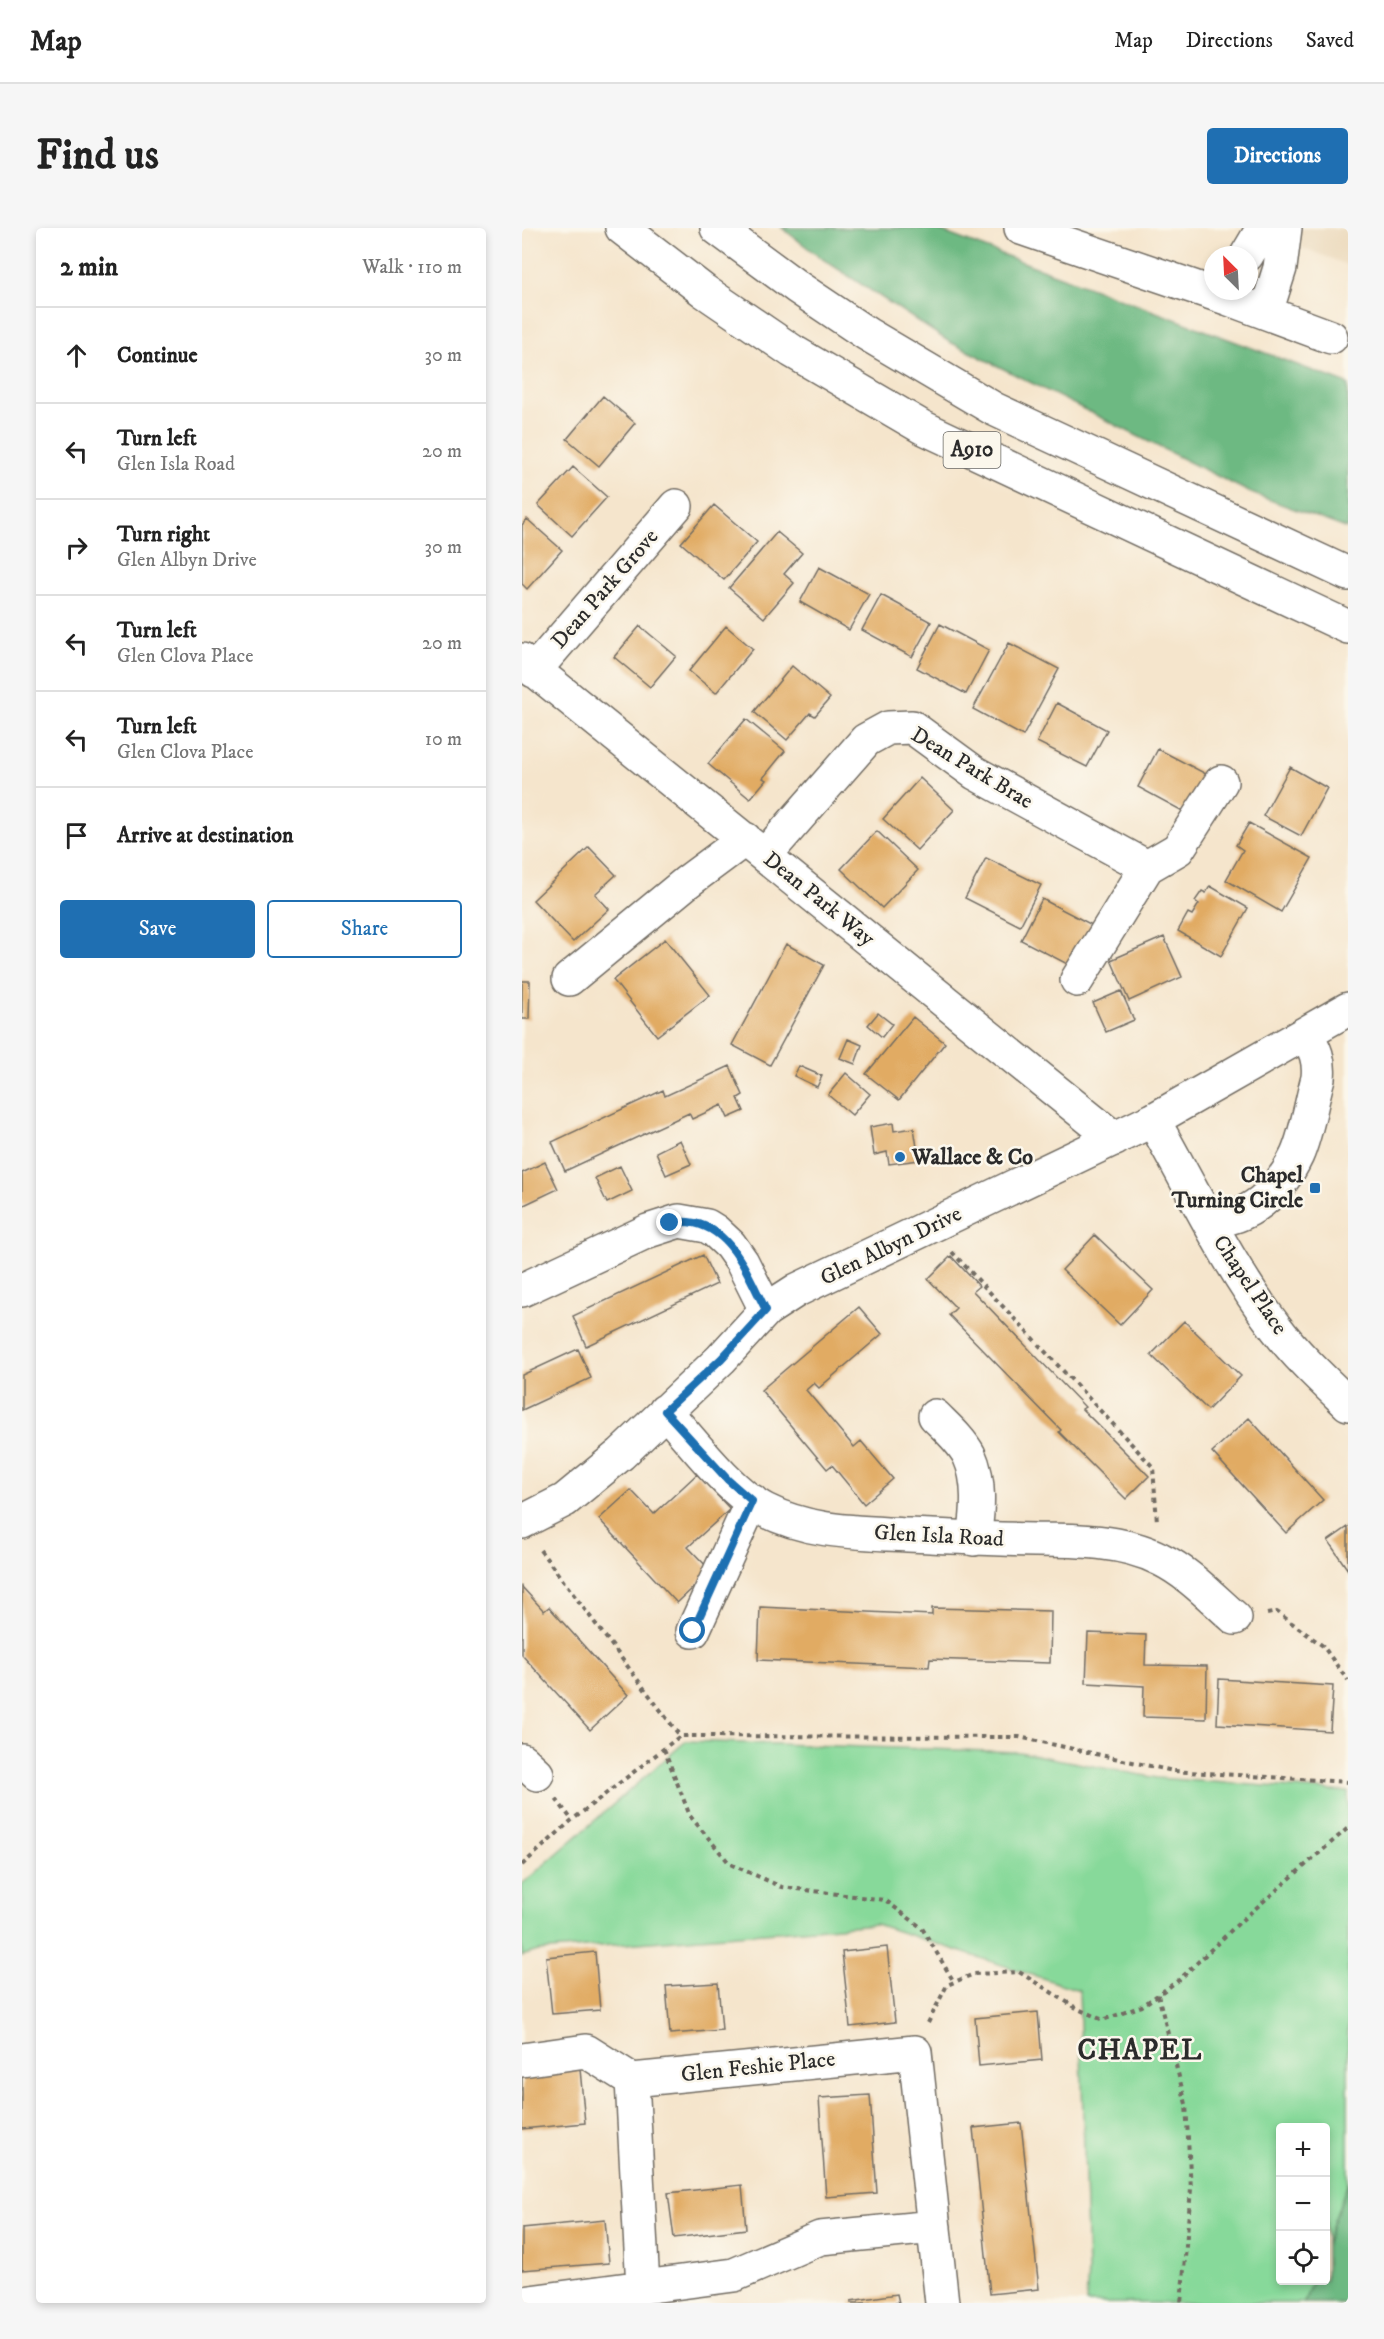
<!DOCTYPE html>
<html lang="en">
<head>
<meta charset="utf-8">
<style>
	:root { --surface:#fff; --page:#f6f6f6; --text:#222; --muted:#767676; --line:#e0e0e0; --accent:#1f6fb2 }
	body { margin:0; font-family:"IM FELL DW Pica",serif; background:var(--page); color:var(--text) }
	.controls { position:absolute; right:18px; bottom:18px; display:grid; overflow:hidden; border-radius:6px; box-shadow:0 3px 9px #0003 }
	.controls button { width:54px; height:54px; display:grid; place-items:center; padding:0; border:0; border-bottom:2px solid var(--line); background:var(--surface); color:var(--text); font:30px sans-serif }
	.compass { position:absolute; left:682px; top:18px; width:54px; height:54px; border-radius:50%; background:var(--surface); box-shadow:0 3px 9px #0003; rotate:336deg }
	.stop { position:absolute; width:18px; height:18px; margin:-14px; border:4px solid #1f6fb2; border-radius:50%; background:#fff }
	.stop.end { background:#1f6fb2; border-color:#fff; box-shadow:0 2px 6px #0008 }
	.list { margin:0; padding:0; list-style:none }
	h2 { display:flex; justify-content:space-between; align-items:center; height:78px; margin:0; padding:0 24px; font-size:26px }
	h2 small { font-size:20px; font-weight:400; color:var(--muted) }
	.list li { display:grid; grid-template-columns:39px 1fr auto; gap:18px; align-items:center; box-sizing:border-box; height:96px; padding:0 24px; border-top:2px solid var(--line) }
	.list b { display:block; font-size:22px; white-space:nowrap }
	.list p { margin:0; font-size:20px; white-space:nowrap; color:var(--muted) }
	.list em { font-size:20px; font-style:normal; color:var(--muted) }
	.actions { display:flex; gap:12px; padding:18px 24px }
	.actions a { flex:1; padding:14px 0; border:2px solid var(--accent); border-radius:6px; text-align:center; font-size:21px; color:var(--accent) }
	.actions .main { background:var(--accent); color:#fff }
	.icon { flex:none; width:33px; height:33px; fill:none; stroke:currentColor; stroke-width:2; stroke-linecap:round; stroke-linejoin:round }
	.map { position:relative; flex:none; width:826px; height:2075px; overflow:hidden; border-radius:6px }
	header { display:flex; align-items:center; gap:36px; box-sizing:border-box; height:84px; padding:0 30px; background:var(--surface); border-bottom:2px solid var(--line) }
	header strong { font-size:28px }
	nav { display:flex; gap:33px; margin-inline-start:auto; font-size:21px }
	.intro { display:flex; align-items:center; justify-content:space-between; box-sizing:border-box; height:144px; padding:0 36px }
	h1 { margin:0; font-size:42px }
	.button { padding:15px 27px; border-radius:6px; background:var(--accent); color:#fff; font-size:21px; font-weight:700 }
	main { display:flex; gap:36px; padding:0 36px }
	aside { flex:1; background:var(--surface); border-radius:6px; box-shadow:0 3px 9px #0003 }
	.map>svg:first-child { display:block }
	.built { fill:#ebd8ba }
	.green { fill:#87d99a; stroke:#598262; stroke-width:1.5 }
	.forest { fill:#6db982; stroke:#4c7256; stroke-width:1.5 }
	.building { fill:#e1ab64 }
	.lines { fill:none; stroke-linecap:round; stroke-linejoin:round }
	.minor-casing { stroke:#726c63; stroke-width:36 }
	.major-casing { stroke:#726c63; stroke-width:36 }
	.path { stroke:#726c63; stroke-width:4; stroke-dasharray:4.5 4.5; stroke-linecap:butt }
	.minor { stroke:#fff; stroke-width:33 }
	.major { stroke:#fff; stroke-width:33 }
	.route { stroke:#1f6fb2; stroke-width:8 }
	.poi-dot { fill:#1f6fb2; stroke:#fbf7ec; stroke-width:2 }
	.labels { text-anchor:middle; dominant-baseline:central; stroke-width:5; stroke-linejoin:round; paint-order:stroke }
	.shield { fill:#fbf7ec; stroke:#696865; stroke-width:1.5 }
	.shield-label { font-size:21px; font-weight:bold; fill:#2b2b2b }
	.street-label { font-size:22px; fill:#2b2b2b; stroke:#fbf7ec }
	.poi-label { font-size:22px; font-weight:bold; fill:#2b2b2b; stroke:#fbf7ec; text-anchor:start }
	.district-label { font-size:28px; font-weight:bold; letter-spacing:1.5px; fill:#2b2b2b; stroke:#fbf7ec }
</style>
</head>
<body>
<header>
<strong>Map</strong>
<nav><a>Map</a><a>Directions</a><a>Saved</a></nav>
</header>
<div class="intro"><h1>Find us</h1><a class="button">Directions</a></div>
<main>
<aside>
<h2>2 min<small>Walk · 110 m</small></h2>
<ul class="list">
<li><svg class="icon" aria-label="ahead" viewBox="0 0 24 24"><path d="M12 20V5M6 11l6-6 6 6"/></svg><div><b>Continue</b></div><em>30 m</em></li>
<li><svg class="icon" aria-label="left" viewBox="0 0 24 24"><path d="M17 20v-9H6M10 6l-5 5 5 5"/></svg><div><b>Turn left</b><p>Glen Isla Road</p></div><em>20 m</em></li>
<li><svg class="icon" aria-label="right" viewBox="0 0 24 24"><path d="M7 20v-9h11M14 6l5 5-5 5"/></svg><div><b>Turn right</b><p>Glen Albyn Drive</p></div><em>30 m</em></li>
<li><svg class="icon" aria-label="left" viewBox="0 0 24 24"><path d="M17 20v-9H6M10 6l-5 5 5 5"/></svg><div><b>Turn left</b><p>Glen Clova Place</p></div><em>20 m</em></li>
<li><svg class="icon" aria-label="left" viewBox="0 0 24 24"><path d="M17 20v-9H6M10 6l-5 5 5 5"/></svg><div><b>Turn left</b><p>Glen Clova Place</p></div><em>10 m</em></li>
<li><svg class="icon" aria-label="arrive" viewBox="0 0 24 24"><path d="M6 21V4h12l-3 4 3 4H6"/></svg><div><b>Arrive at destination</b></div></li>
</ul>
<div class="actions"><a class="main">Save</a><a>Share</a></div>
</aside>
<div class="map">
<svg width="826" height="2075" viewBox="0 0 826 2075">
	<rect width="100%" height="100%" fill="#fbf7ec"/>
	<filter id="ink" filterUnits="userSpaceOnUse"><feTurbulence type="fractalNoise" baseFrequency=".0167" numOctaves="2"/><feDisplacementMap in="SourceGraphic" scale="12" xChannelSelector="R" yChannelSelector="G"/><feConvolveMatrix kernelMatrix="1 2 1 2 8 2 1 2 1" color-interpolation-filters="sRGB"/></filter>
	<filter id="wash" filterUnits="userSpaceOnUse"><feTurbulence type="fractalNoise" baseFrequency=".008" numOctaves="4" result="noise"/><feDisplacementMap in="SourceGraphic" scale="24" xChannelSelector="R" yChannelSelector="G"/><feGaussianBlur stdDeviation="1.35" result="paint"/><feColorMatrix in="noise" values="0 0 0 0 0 0 0 0 0 0 0 0 0 0 0 0 0 1.4 0 .05"/><feComposite in="paint" operator="in"/></filter>
	<g filter="url(#wash)">
		<rect width="100%" height="100%" fill="#f5e5cc"/>
		<!-- built -->
		<path class="built" d="M760,0H826V37L781,20Z"/>
		<!-- green -->
		<path class="green" d="M164,1513L497,1524L635,1550L826,1564V1954L804,2015V1900H758V2052L790,2053L782,2075H564L566,2043L557,1762L354,1696L16,1723L0,1728V1656Z"/>
		<!-- forest -->
		<path class="forest" d="M260,0H410L826,156V301L729,265L426,113L299,30Z
			M826,1954V2075H782L790,2053L804,2052V2015Z"/>
		<g id="blocks">
			<!-- building -->
			<path class="building" d="M81,168L113,195L77,238L45,211Z
				M51,239L85,269L50,308L16,277Z
				M192,277L235,314L202,352L159,315Z
				M5,291L40,322L5,361L0,356V297Z
				M255,304L280,325L262,346L272,355L242,390L207,360Z
				M297,339L347,366L327,402L278,374Z
				M359,367L409,394L390,429L340,402Z
				M418,396L467,422L444,466L395,440Z
				M118,398L154,428L128,459L92,429Z
				M204,398L231,421L194,465L167,443Z
				M487,415L537,441L501,508L451,481Z
				M270,438L308,470L293,488L288,485L265,512L232,484Z
				M535,475L585,502L565,539L515,514Z
				M224,491L263,523L241,550L244,552L228,571L186,536Z
				M636,521L686,547L666,586L616,559Z
				M768,539L805,560L779,608L741,588Z
				M398,550L432,582L395,622L361,591Z
				M727,595L790,630L759,684L704,652L721,622L714,617Z
				M355,603L396,642L360,680L319,641Z
				M67,619L94,647L73,666L87,681L51,714L11,672Z
				M464,630L519,657L498,698L443,670Z
				M688,658L726,680L699,728L656,703L666,685L670,687L677,676L673,673L680,663L684,665Z
				M520,671L574,699L553,740L499,712Z
				M642,709L660,749L607,773L589,732Z
				M143,711L188,767L135,808L91,752Z
				M264,716L302,737L248,837L210,817Z
				M0,753H8L7,791H0Z
				M599,763L612,792L584,804L571,775Z
				M356,785L370,796L360,809L346,797Z
				M391,789L423,815L377,872L344,846Z
				M326,811L340,817L333,836L318,830Z
				M208,838L221,867L216,870L222,883L206,890L200,877L170,891L167,885L43,943L30,914L141,862L143,868Z
				M277,838L300,848L295,859L272,848Z
				M324,845L348,866L330,887L306,867Z
				M371,895L372,903L392,900L397,932L367,936L365,924L352,927L348,899Z
				M158,912L169,936L144,947L134,924Z
				M23,934L36,961L0,978V945Z
				M98,938L110,963L85,975L73,950Z
				M573,1007L631,1062L598,1097L540,1042Z
				M181,1027L195,1056L64,1118L51,1088Z
				M429,1028L457,1058L451,1063L563,1179L560,1181L627,1248L604,1271L537,1204L539,1202L427,1087L434,1080L406,1051Z
				M337,1079L360,1106L297,1160L292,1155L284,1162L332,1219L339,1213L371,1251L342,1276L310,1237L305,1241L239,1162Z
				M662,1093L719,1148L686,1182L629,1127Z
				M56,1121L69,1150L0,1182V1147Z
				M727,1190L801,1272L764,1305L690,1224Z
				M175,1246L208,1281L166,1319L189,1343L155,1375L77,1291L109,1262L132,1286Z
				M826,1299V1342L806,1313Z
				M0,1359L22,1383L27,1379L106,1467L68,1502L0,1427Z
				M238,1379L410,1387V1380L529,1383L528,1435L408,1431L407,1439L236,1432Z
				M566,1405L624,1407L623,1437L685,1438L684,1491L621,1489L622,1458L564,1455Z
				M697,1451L811,1458L808,1503L695,1496Z
				M365,1719L373,1794L328,1799L320,1724Z
				M73,1724L78,1782L30,1786L24,1729Z
				M196,1755L200,1802L148,1806L144,1758Z
				M516,1784L520,1832L457,1838L453,1790Z
				M58,1841L63,1895L0,1901V1846Z
				M348,1867L355,1965L304,1969L297,1870Z
				M499,1895L517,2061L468,2066L451,1900Z
				M220,1957L224,2001L152,2010L146,1965Z
				M83,1992L87,2035L0,2042V2000Z
				M375,2066L377,2075H329V2073Z"/>
		</g>
	</g>
	<g filter="url(#ink)">
		<use href="#blocks" fill-opacity="0" stroke="#726c63" stroke-width="1.5"/>
		<g class="lines">
			<defs>
				<path id="minor" d="M499,0L707,71L809,109
					M725,27L741,0
					M744,84L758,40L763,0
					M0,432L593,911
					M12,443L154,278
					M243,627L344,512L366,500L390,499L453,545L625,639
					M47,751L165,654L223,611
					M555,752L625,639L656,621L699,554
					M631,892C671,962 705,1036 754,1100C775,1128 801,1152 826,1176
					M686,992C727,993 758,963 775,927C785,904 789,875 796,850C798,832 793,821 784,806
					M0,1062L126,1003L157,993L185,998L193,1003L208,1017L220,1034L244,1082
					M143,1183C170,1213 208,1264 243,1282C288,1305 336,1304 386,1307C428,1309 470,1311 513,1312C554,1312 601,1312 638,1331C667,1345 690,1370 713,1390
					M413,1188C425,1200 439,1212 447,1227C459,1253 456,1284 452,1311
					M0,1294L43,1272L99,1226L199,1131L244,1082L275,1062L631,892L826,781
					M171,1403L230,1273
					M0,1532L15,1546
					M0,1832L64,1823L110,1852
					M121,2059L110,1852L393,1824L420,2075
					M0,2075L212,2047L298,2010L412,1999"/>
				<path id="major" d="M100,0L182,63L270,123L400,199L826,399
					M195,0L275,59L345,106L472,181L826,346"/>
			</defs>
			<!-- minor casing -->
			<use href="#minor" class="minor-casing"/>
			<!-- major casing -->
			<use href="#major" class="major-casing"/>
			<!-- path -->
			<path class="path" d="M430,1024L631,1239L635,1294
				M18,1322L158,1508
				M745,1386L755,1384L801,1418L826,1453
				M142,1521L168,1588L208,1636L260,1659L363,1672L400,1700L432,1754
				M34,1571L50,1592
				M0,1637L50,1592L158,1508L497,1509L651,1543L826,1554
				M636,1767L664,1876L669,1961L659,2075
				M406,1795L425,1757L452,1746L497,1744L556,1781L581,1792L620,1778L657,1752L719,1693L826,1600"/>
			<!-- minor -->
			<use href="#minor" class="minor"/>
			<!-- major -->
			<use href="#major" class="major"/>
		</g>
	</g>
	<g class="lines" filter="url(#ink)">
		<!-- route -->
		<path class="route" d="M148,995C205,985 223,1042 244,1082L199,1131L143,1183L206,1252L230,1273L171,1403"/>
	</g>
	<!-- markers -->
	<g class="poi-dot">
		<circle cx="378" cy="929" r="6"/>
		<rect x="787" y="954" width="12" height="12" rx="3"/>
	</g>
	<g class="labels">
		<!-- shield labels -->
		<rect class="shield" x="421.5" y="204" width="57" height="36" rx="4.5"/>
		<g class="shield-label">
			<text x="450" y="222">A910</text>
		</g>
		<!-- street labels -->
		<g class="street-label">
			<text transform="translate(83 361) rotate(-49)">Dean Park Grove</text>
			<text transform="translate(450 540) rotate(31)">Dean Park Brae</text>
			<text transform="translate(297 671) rotate(39)">Dean Park Way</text>
			<text transform="translate(369 1018) rotate(-26)">Glen Albyn Drive</text>
			<text transform="translate(728 1057) rotate(56)">Chapel Place</text>
			<text transform="translate(417 1308) rotate(3)">Glen Isla Road</text>
			<text transform="translate(236 1839) rotate(-6)">Glen Feshie Place</text>
		</g>
		<!-- poi labels -->
		<g class="poi-label">
			<text x="390" y="929">Wallace &amp; Co</text>
			<text x="781" y="947" text-anchor="end">Chapel<tspan x="781" dy="25">Turning Circle</tspan></text>
		</g>
		<!-- district labels -->
		<g class="district-label">
			<text x="618" y="1822">CHAPEL</text>
		</g>
	</g>
</svg>
<div class="controls">
<button>+</button>
<button>−</button>
<button><svg class="icon" aria-label="locate" viewBox="0 0 24 24"><circle cx="12" cy="12" r="6"/><path d="M12 2v4M12 18v4M2 12h4M18 12h4"/></svg></button>
</div>
<svg class="compass" viewBox="-18 -18 36 36"><path d="M0-13l5 13h-10z" fill="#e53935"/><path d="M0 13l5-13h-10z" fill="#767676"/></svg>
<div class="stop" style="left:171px;top:1403px"></div>
<div class="stop end" style="left:148px;top:995px"></div>
</div>
</main>
</body>
</html>
